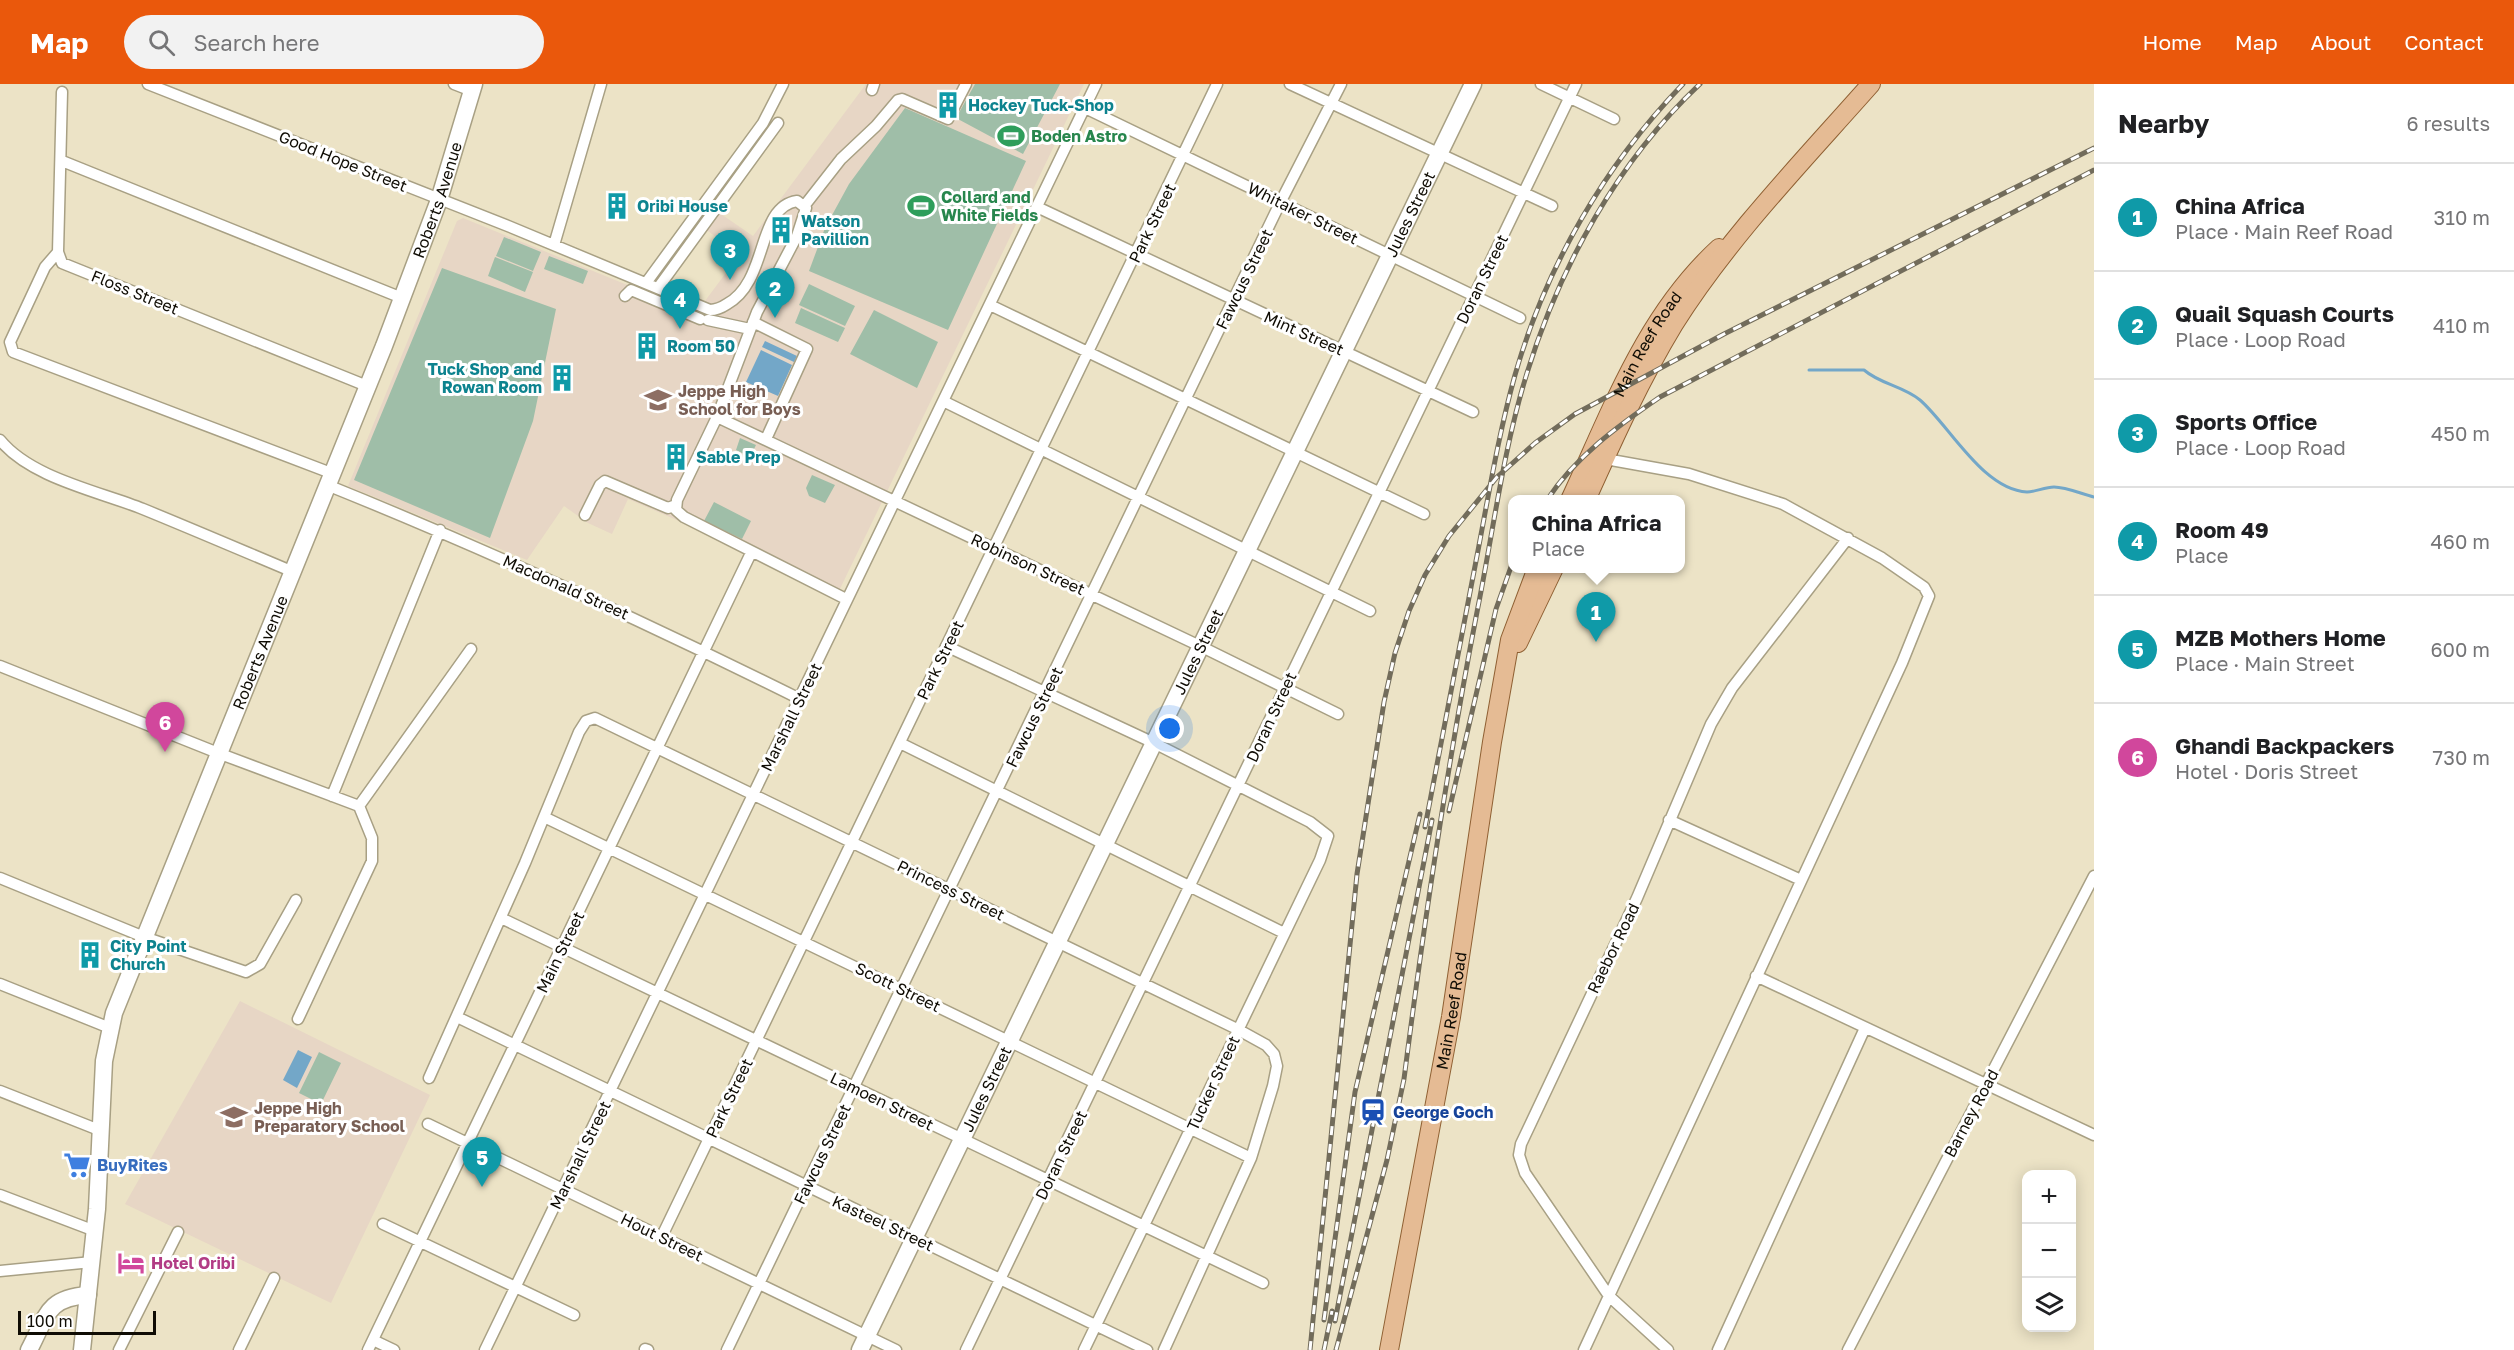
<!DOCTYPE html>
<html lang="en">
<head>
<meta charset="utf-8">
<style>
	:root { --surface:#fff; --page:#f2f2f2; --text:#202124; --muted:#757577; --line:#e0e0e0; --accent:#ea580c }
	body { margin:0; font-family:"Golos Text",sans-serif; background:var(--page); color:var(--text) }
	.controls { position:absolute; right:18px; bottom:18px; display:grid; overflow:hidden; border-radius:12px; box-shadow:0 3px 15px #0003 }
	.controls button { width:54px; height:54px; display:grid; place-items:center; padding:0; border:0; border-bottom:2px solid var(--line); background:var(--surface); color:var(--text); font:30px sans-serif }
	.scale { position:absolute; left:18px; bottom:15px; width:138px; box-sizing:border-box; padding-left:6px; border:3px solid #0f0c04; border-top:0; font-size:16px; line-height:21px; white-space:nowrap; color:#0f0c04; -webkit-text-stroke:4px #fff; paint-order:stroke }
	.you { position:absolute; left:1170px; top:645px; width:21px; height:21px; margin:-15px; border:4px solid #fff; border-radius:50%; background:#1a73e8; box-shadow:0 0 0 9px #1a73e833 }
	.badge { display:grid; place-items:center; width:39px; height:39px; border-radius:50%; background:var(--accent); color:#fff; font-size:20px; font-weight:700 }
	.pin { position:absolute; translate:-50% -50px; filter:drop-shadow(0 2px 3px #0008) }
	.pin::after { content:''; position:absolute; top:32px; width:21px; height:18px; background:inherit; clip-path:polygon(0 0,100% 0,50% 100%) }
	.popup { position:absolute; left:1508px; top:411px; width:177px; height:78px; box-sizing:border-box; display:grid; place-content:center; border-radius:12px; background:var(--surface); filter:drop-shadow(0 2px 4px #0005); font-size:20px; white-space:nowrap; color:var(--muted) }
	.popup b { font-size:22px; color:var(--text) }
	.popup::after { content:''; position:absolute; left:50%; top:100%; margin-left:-12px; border:12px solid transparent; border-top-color:var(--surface) }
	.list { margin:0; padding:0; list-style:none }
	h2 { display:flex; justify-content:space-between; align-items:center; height:78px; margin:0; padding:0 24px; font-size:26px }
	h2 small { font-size:20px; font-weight:400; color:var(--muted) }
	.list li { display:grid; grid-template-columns:39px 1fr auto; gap:18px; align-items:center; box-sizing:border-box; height:108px; padding:0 24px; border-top:2px solid var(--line) }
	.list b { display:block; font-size:22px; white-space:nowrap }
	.list p { margin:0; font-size:20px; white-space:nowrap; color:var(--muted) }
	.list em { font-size:20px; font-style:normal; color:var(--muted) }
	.icon { flex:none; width:33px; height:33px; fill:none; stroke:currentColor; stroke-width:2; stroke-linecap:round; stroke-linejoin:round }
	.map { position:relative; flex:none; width:2094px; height:1266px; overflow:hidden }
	header { display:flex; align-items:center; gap:36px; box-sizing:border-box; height:84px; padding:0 30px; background:var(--accent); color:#fff }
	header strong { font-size:28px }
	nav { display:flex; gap:33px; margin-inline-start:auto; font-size:21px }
	.search { width:420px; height:54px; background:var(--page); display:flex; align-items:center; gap:15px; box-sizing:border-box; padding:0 21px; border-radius:33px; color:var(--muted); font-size:22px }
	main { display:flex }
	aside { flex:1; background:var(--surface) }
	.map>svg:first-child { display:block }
	.education { fill:#e7d6c5 }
	.green { fill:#9fbea8 }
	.water { fill:#73a7c8 }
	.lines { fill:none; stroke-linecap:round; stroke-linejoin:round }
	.stream { stroke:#73a7c8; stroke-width:3 }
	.street-casing { stroke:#a8a084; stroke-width:13 }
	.secondary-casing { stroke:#a8a084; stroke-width:19 }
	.primary-casing { stroke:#8f6033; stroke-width:20 }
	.street { stroke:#fff; stroke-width:10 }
	.secondary { stroke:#fff; stroke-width:16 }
	.primary { stroke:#e5bb94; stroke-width:18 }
	.rail-casing { stroke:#726c5b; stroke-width:5 }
	.rail { stroke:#fff; stroke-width:3; stroke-dasharray:9; stroke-linecap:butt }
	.labels { text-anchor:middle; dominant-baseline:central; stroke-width:6; stroke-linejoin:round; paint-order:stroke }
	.culture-label { font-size:16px; font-weight:bold; fill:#0d838f; stroke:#fff; text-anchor:start }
	.leisure-label { font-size:16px; font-weight:bold; fill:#27864d; stroke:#fff; text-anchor:start }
	.street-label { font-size:16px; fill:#0f0c04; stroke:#fff }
	.education-label { font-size:16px; font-weight:bold; fill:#785e54; stroke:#fff; text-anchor:start }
	.transit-label { font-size:16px; font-weight:bold; fill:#164399; stroke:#fff; text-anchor:start }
	.shop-label { font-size:16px; font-weight:bold; fill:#366cbe; stroke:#fff; text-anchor:start }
	.hotel-label { font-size:16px; font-weight:bold; fill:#b23c85; stroke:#fff; text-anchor:start }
</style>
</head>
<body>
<header>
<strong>Map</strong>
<div class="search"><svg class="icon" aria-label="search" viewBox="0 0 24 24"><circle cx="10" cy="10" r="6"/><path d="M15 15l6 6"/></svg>Search here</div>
<nav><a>Home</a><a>Map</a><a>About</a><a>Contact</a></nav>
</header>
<main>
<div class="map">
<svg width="2094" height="1266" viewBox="0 0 2094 1266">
	<rect width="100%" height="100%" fill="#ece3c6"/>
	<!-- education -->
	<path class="education" d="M866,0H1084L837,511L737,462L628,415L612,450L588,439L564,422L527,476L348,402L457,137L463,134L696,229L740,170L705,145L718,128L753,152Z
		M240,917L430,1011L331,1219L125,1120Z"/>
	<!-- green -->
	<path class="green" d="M975,0H1060L1023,70L956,34Z
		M905,24L1026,77L948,246L809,187L825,144L849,100Z
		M504,153L541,168L533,187L496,172Z
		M549,172L588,187L583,200L544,185Z
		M495,173L533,188L525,208L488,192Z
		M442,184L556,225L533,337L490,454L354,396Z
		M809,200L855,222L845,242L799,221Z
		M801,224L845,244L838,258L795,239Z
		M874,226L938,258L917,304L850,270Z
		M740,354L756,361L750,373L736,366Z
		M812,391L835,401L825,419L809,412L806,404Z
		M714,418L751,437L742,455L704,437Z
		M319,968L341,979L321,1020L299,1009Z"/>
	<!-- water -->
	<path class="water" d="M765,257L797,272L794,278L762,263Z
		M761,266L792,281L778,312L746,298Z
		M298,966L312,973L297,1004L283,996Z"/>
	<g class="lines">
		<!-- stream -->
		<path class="stream" d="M1809,286H1864C1880,300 1903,302 1920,316C1949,341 1983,406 2027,408C2035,408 2045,403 2054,403C2066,403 2082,410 2094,413"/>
		<defs>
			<path id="street" d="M148,0L508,142L710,226C717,226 721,224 727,220C769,197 756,123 797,117L806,124L797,152L757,228L717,333L677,416L676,426L684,433L846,515
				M454,0L472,7
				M1290,0L1552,122
				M1541,0L1614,35
				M872,6L874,0
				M62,8L58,168L62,179L367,302
				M1085,24L1520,234
				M62,77L402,214
				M805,121L841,75L876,42L898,16L902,15L948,35L966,0
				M1037,123L1473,328
				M554,161L601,0
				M58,168L45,183L10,258L13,268L331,389
				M646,199L763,39L783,0
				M658,204L778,39
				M625,212L631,206L700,235
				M990,221L1424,430
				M708,236L750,245
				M753,238L807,265L766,355
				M943,317L1370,527
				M717,333L1202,563L1338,630
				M0,356C31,394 98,407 143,425C192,445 241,466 291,487
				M327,401C488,466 645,538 800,615
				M585,431L600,401L605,397L668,424L676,421
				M946,562L1154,659L1310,738L1328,752L1320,776L1084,1266
				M0,582L218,669L359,722
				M900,659L1284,849
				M332,712L440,446
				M544,733L1251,1074
				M1669,736L1801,796
				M0,794L144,853L246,888L260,880L296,816
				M501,834L1263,1199
				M1756,892L2094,1051
				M0,900L110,944
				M457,933L1147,1266
				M298,935L372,777V754L359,722L471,565
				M429,994L525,779L579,648L586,637L595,634L1237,945L1266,961L1274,970L1277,982L1273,1002L1251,1074L1164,1266
				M0,1007L99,1046
				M428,1040L896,1266
				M0,1111L95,1147
				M383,1140L574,1231
				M662,1152L1217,0
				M0,1187L92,1178
				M373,1256L394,1266
				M645,1265L648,1266
				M119,1266L178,1148
				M239,1266L274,1194
				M368,1266L751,469
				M485,1266L1096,0
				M727,1266L1280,119L1341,0
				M966,1266L1576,0
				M1584,1266L1902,579L1929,512L1924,503L1882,474L1783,420L1689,390L1600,374
				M1668,1266L1609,1212L1525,1089L1519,1071L1521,1060L1637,814L1711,640L1732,604L1848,454
				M1718,1266L1865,944
				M1848,1266L2094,792"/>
			<g id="secondary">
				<path d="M29,1266C47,1232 46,1214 88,1211"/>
				<path id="s1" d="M82,1266L97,1125L104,977L114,929L384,262L439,116L474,0"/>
				<path id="s2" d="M860,1266L1473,0"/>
			</g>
			<g id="primary">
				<path id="s3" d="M1570,416C1612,326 1645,232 1719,164"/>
				<path d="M1586,416C1613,356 1640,296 1674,240C1729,153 1803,77 1871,0"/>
				<path d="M1518,559L1554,484"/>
				<path id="s4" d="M1389,1266L1451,933L1492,658L1510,556L1537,484"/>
			</g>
		</defs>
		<!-- street casing -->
		<use href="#street" class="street-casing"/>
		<!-- secondary casing -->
		<use href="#secondary" class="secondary-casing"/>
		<!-- primary casing -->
		<use href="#primary" class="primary-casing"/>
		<!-- street -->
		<use href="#street" class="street"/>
		<!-- secondary -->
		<use href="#secondary" class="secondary"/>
		<!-- primary -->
		<use href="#primary" class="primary"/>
		<defs>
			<path id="rail" d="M1547,416C1575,373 1619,341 1660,313L2094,86
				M1449,727L1496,525L1512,480
				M1425,743C1442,655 1459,566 1476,477C1488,415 1498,352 1515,291C1546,182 1605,81 1683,0
				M1324,1236L1355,1008L1420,730
				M1335,1237L1432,736
				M1310,1266L1357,790L1384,618L1395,569L1409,527L1425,491L1449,452L1497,393L1535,359L1575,330L1724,250L2094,64
				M1324,1266L1332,1227
				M1336,1266L1387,1076L1404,995C1424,839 1447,683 1477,528C1493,449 1503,366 1527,289C1560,182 1618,77 1700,0"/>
		</defs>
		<!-- rail casing -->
		<use href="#rail" class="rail-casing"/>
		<!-- rail -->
		<use href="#rail" class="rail"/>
	</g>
	<!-- icons -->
	<defs>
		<symbol id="building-bare" viewBox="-9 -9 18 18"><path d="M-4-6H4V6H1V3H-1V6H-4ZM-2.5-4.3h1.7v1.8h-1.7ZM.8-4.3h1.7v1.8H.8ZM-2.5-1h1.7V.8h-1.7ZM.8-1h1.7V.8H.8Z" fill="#0f9aa8" stroke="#fff" stroke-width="2.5" paint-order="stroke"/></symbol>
		<symbol id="stadium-bare" viewBox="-9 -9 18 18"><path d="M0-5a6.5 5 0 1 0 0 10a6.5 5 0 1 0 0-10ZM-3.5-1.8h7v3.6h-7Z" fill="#2e9e5b" stroke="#fff" stroke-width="2.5" paint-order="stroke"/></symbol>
		<symbol id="school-bare" viewBox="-9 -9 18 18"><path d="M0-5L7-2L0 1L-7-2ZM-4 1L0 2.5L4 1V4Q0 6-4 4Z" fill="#8d6e63" stroke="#fff" stroke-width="2.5" paint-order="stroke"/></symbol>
		<symbol id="station-bare" viewBox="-9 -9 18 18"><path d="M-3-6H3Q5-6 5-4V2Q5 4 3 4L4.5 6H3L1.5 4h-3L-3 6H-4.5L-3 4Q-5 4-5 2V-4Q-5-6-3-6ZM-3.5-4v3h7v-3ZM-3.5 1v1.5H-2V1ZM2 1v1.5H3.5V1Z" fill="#1a4fb4" stroke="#fff" stroke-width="2.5" paint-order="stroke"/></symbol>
		<symbol id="supermarket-bare" viewBox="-9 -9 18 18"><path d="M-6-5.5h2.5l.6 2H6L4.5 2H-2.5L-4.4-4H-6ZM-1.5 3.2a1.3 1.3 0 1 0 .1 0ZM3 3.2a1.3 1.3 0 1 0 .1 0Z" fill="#3f7fe0" stroke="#fff" stroke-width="2.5" paint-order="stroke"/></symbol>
		<symbol id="hotel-bare" viewBox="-9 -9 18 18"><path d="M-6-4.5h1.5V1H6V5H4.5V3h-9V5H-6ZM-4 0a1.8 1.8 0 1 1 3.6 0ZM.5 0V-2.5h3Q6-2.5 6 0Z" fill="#d1479c" stroke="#fff" stroke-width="2.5" paint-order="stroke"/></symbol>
	</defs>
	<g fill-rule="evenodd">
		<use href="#building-bare" x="929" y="2" width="38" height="38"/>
		<use href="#stadium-bare" x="992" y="33" width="38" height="38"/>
		<use href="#building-bare" x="598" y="103" width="38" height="38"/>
		<use href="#stadium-bare" x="902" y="103" width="38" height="38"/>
		<use href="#building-bare" x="762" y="127" width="38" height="38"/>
		<use href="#building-bare" x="628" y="243" width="38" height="38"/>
		<use href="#building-bare" x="543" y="275" width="38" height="38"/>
		<use href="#school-bare" x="639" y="297" width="38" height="38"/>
		<use href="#building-bare" x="657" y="354" width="38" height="38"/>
		<use href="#building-bare" x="71" y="852" width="38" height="38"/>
		<use href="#station-bare" x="1354" y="1009" width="38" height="38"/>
		<use href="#school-bare" x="215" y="1014" width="38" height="38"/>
		<use href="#supermarket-bare" x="58" y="1062" width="38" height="38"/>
		<use href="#hotel-bare" x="112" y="1160" width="38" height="38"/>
	</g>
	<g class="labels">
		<!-- culture labels -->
		<g class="culture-label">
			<text x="968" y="21">Hockey Tuck-Shop</text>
			<text x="637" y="122">Oribi House</text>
			<text x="801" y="137">Watson<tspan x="801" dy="18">Pavillion</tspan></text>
			<text x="667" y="262">Room 50</text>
			<text x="542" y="285" text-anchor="end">Tuck Shop and<tspan x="542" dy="18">Rowan Room</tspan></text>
			<text x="696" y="373">Sable Prep</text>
			<text x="110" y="862">City Point<tspan x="110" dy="18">Church</tspan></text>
		</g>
		<!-- leisure labels -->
		<g class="leisure-label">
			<text x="1031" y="52">Boden Astro</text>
			<text x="941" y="113">Collard and<tspan x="941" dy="18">White Fields</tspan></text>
		</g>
		<!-- street labels -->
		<g class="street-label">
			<text transform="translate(343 77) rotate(22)">Good Hope Street</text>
			<text stroke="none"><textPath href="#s1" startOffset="1214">Roberts Avenue</textPath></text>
			<text transform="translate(1303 129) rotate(26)">Whitaker Street</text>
			<text stroke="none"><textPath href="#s2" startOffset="1262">Jules Street</textPath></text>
			<text transform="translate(1152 139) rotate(-64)">Park Street</text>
			<text transform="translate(1244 195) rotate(-64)">Fawcus Street</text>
			<text transform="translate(1482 195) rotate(-64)">Doran Street</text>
			<text transform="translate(135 208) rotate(22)">Floss Street</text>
			<text transform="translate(1304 249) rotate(24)">Mint Street</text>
			<text stroke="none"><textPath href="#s3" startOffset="174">Main Reef Road</textPath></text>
			<text transform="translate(1028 480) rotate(25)">Robinson Street</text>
			<text transform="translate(566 503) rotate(24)">Macdonald Street</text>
			<text stroke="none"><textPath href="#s1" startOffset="728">Roberts Avenue</textPath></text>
			<text stroke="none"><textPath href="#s2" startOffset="776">Jules Street</textPath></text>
			<text transform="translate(940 576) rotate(-64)">Park Street</text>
			<text transform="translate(791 633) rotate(-64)">Marshall Street</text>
			<text transform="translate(1034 633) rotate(-64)">Fawcus Street</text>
			<text transform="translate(1271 633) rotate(-65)">Doran Street</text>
			<text transform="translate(951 806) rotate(26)">Princess Street</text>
			<text transform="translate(1613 864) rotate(-64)">Raebor Road</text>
			<text transform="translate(560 868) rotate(-64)">Main Street</text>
			<text transform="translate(898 903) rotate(26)">Scott Street</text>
			<text stroke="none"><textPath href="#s4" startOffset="345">Main Reef Road</textPath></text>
			<text transform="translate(1213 999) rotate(-65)">Tucker Street</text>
			<text stroke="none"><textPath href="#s2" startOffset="290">Jules Street</textPath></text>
			<text transform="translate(729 1014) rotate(-64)">Park Street</text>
			<text transform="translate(882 1017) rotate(26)">Lamoen Street</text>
			<text transform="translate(1971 1029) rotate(-62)">Barney Road</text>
			<text transform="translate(822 1070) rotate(-64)">Fawcus Street</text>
			<text transform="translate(580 1071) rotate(-64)">Marshall Street</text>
			<text transform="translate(1061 1071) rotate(-64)">Doran Street</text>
			<text transform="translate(883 1139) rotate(25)">Kasteel Street</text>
			<text transform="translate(662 1153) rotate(26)">Hout Street</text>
		</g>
		<!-- education labels -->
		<g class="education-label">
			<text x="678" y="307">Jeppe High<tspan x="678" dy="18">School for Boys</tspan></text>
			<text x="254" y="1024">Jeppe High<tspan x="254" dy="18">Preparatory School</tspan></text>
		</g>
		<!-- transit labels -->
		<g class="transit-label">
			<text x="1393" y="1028">George Goch</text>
		</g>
		<!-- shop labels -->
		<g class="shop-label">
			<text x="97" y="1081">BuyRites</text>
		</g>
		<!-- hotel labels -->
		<g class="hotel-label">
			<text x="151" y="1179">Hotel Oribi</text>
		</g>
	</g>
</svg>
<div class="controls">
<button>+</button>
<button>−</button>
<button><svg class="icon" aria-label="layers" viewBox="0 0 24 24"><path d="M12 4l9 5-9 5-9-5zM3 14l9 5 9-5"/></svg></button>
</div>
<div class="scale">100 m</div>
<div class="you"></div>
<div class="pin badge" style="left:1596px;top:558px;background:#0f9aa8">1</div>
<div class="popup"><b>China Africa</b>Place</div>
<div class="pin badge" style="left:775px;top:234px;background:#0f9aa8">2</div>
<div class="pin badge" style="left:730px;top:196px;background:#0f9aa8">3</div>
<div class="pin badge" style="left:680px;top:245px;background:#0f9aa8">4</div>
<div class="pin badge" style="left:482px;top:1103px;background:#0f9aa8">5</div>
<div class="pin badge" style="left:165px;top:668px;background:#d1479c">6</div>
</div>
<aside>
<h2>Nearby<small>6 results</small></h2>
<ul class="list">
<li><span class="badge" style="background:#0f9aa8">1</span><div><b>China Africa</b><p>Place · Main Reef Road</p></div><em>310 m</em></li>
<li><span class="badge" style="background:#0f9aa8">2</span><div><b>Quail Squash Courts</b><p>Place · Loop Road</p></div><em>410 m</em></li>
<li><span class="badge" style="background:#0f9aa8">3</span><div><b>Sports Office</b><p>Place · Loop Road</p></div><em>450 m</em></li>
<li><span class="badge" style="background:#0f9aa8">4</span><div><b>Room 49</b><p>Place</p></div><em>460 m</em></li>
<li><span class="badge" style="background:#0f9aa8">5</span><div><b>MZB Mothers Home</b><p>Place · Main Street</p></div><em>600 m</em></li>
<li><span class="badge" style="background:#d1479c">6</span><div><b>Ghandi Backpackers</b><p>Hotel · Doris Street</p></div><em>730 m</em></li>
</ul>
</aside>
</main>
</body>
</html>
